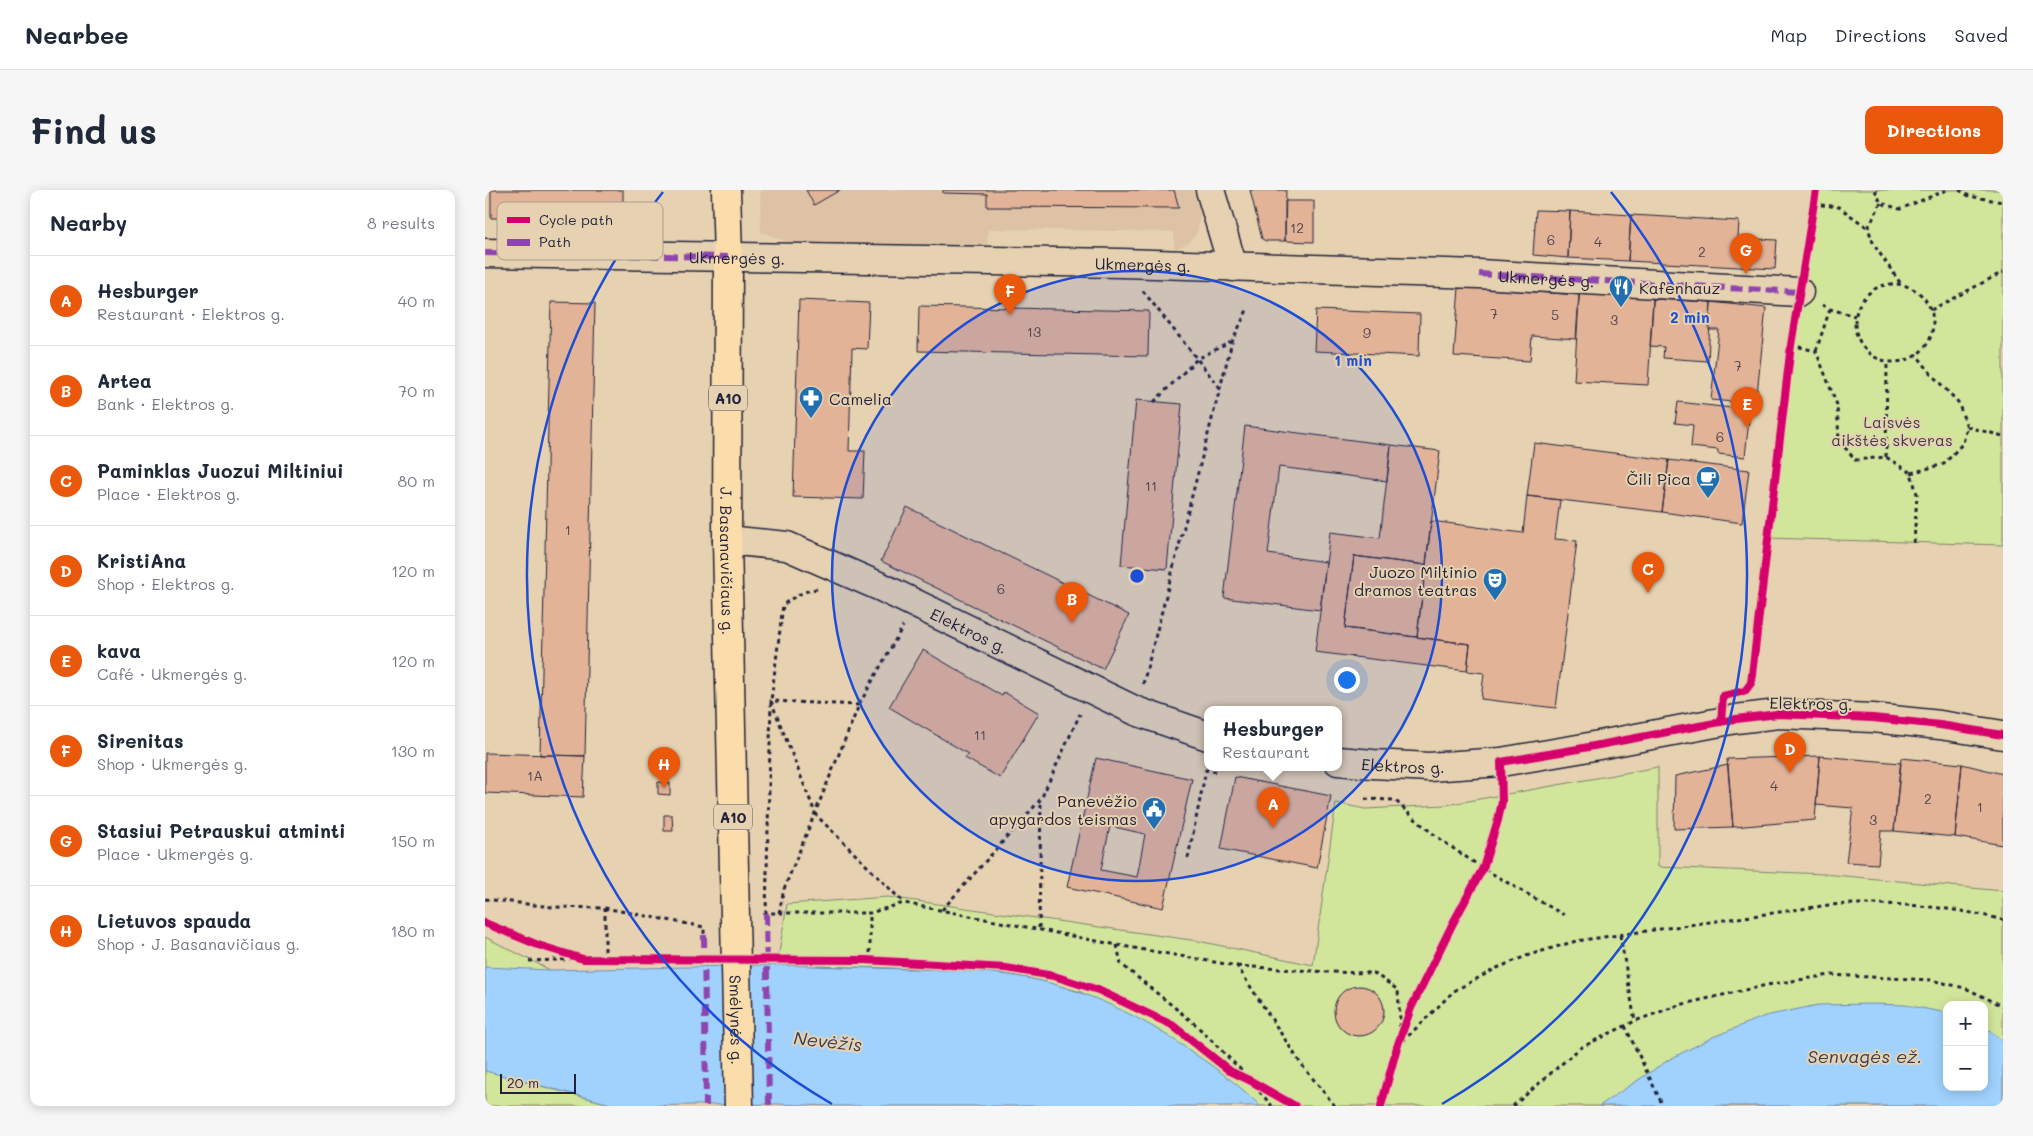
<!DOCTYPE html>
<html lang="en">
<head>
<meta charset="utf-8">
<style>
	:root { --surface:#fff; --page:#f6f6f7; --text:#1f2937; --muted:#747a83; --line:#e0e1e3; --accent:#ea580c }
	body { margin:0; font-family:Mali,sans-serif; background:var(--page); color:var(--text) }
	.controls { position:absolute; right:15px; bottom:15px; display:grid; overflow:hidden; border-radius:10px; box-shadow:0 2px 12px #0003 }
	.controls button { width:45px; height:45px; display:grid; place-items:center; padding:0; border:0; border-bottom:1px solid var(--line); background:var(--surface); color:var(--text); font:25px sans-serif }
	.scale { position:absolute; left:15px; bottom:12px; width:76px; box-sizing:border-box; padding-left:5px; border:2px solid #22223b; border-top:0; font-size:14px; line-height:18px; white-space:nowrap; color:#22223b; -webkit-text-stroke:4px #e6d2b1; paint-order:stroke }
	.you { position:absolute; left:861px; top:489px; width:18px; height:18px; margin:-12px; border:4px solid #fff; border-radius:50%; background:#1a73e8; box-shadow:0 0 0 8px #1a73e833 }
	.badge { display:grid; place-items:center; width:32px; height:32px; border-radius:50%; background:var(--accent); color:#fff; font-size:16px; font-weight:700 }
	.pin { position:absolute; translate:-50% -41px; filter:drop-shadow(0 1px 2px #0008) }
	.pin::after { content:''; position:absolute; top:26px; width:18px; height:15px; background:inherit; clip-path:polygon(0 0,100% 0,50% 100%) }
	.popup { position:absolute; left:719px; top:516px; width:138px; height:65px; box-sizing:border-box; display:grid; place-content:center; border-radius:10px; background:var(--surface); filter:drop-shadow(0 1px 4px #0005); font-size:16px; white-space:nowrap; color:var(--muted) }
	.popup b { font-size:19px; color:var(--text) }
	.popup::after { content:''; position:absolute; left:50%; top:100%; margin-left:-10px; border:10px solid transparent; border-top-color:var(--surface) }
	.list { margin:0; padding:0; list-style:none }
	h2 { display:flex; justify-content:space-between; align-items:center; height:65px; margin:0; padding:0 20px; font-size:21px }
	h2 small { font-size:16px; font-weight:400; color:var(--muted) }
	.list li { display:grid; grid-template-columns:32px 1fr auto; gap:15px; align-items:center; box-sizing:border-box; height:90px; padding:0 20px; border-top:1px solid var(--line) }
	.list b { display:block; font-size:19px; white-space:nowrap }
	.list p { margin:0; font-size:16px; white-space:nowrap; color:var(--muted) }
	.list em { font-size:16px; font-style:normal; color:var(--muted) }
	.map { position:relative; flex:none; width:1518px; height:916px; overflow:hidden; border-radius:10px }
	header { display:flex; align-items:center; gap:30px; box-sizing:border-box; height:70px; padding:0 25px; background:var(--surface); border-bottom:1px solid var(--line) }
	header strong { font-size:24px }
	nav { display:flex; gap:28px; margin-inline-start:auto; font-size:18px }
	.intro { display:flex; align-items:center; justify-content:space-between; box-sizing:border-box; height:120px; padding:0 30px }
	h1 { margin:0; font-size:35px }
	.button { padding:12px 22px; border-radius:10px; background:var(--accent); color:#fff; font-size:18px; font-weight:700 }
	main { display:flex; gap:30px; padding:0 30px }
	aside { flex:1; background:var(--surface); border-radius:10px; box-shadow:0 2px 12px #0003 }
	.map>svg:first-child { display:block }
	.built { fill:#ddc2a5 }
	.green { fill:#d2e69b; stroke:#7a846b; fill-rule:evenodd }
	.water { fill:#a0d2fd; stroke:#6e8caf }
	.building { fill:#e2b397; stroke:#22223b; fill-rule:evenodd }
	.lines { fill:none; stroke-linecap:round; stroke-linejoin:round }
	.minor-casing { stroke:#22223b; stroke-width:31 }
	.highway-casing { stroke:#22223b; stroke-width:31 }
	.path { stroke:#22223b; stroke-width:3; stroke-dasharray:4 4; stroke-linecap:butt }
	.minor { stroke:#e6d2b1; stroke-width:28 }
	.highway { stroke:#fbddab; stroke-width:28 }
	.quiet { stroke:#8e44ad; stroke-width:6; stroke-dasharray:12 6; stroke-linecap:butt }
	.cycleway-casing { stroke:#e6d2b1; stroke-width:11 }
	.cycleway { stroke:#d6006c; stroke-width:8 }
	.ring { fill:none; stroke:#1d4ed8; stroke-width:2.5 }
	.labels { text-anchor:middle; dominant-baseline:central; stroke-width:4; stroke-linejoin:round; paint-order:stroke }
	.number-label { font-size:14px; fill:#524652 }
	.shield { fill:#e6d2b1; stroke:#5d575e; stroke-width:1 }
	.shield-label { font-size:15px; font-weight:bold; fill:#22223b }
	.street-label { font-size:16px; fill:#22223b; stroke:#e6d2b1 }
	.poi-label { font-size:16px; fill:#22223b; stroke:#e6d2b1; text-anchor:end }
	.park-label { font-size:16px; fill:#3c3f49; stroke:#e6d2b1 }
	.water-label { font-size:18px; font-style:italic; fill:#353c58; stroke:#e6d2b1 }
	.key { fill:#e6d2b1; stroke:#ab9d8e; stroke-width:1 }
	.key-label { font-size:14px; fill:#22223b }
	.centre { fill:#1d4ed8; stroke:#e6d2b1; stroke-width:2.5 }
	.ring-label { font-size:15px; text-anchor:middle; font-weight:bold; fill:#1d4ed8; stroke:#e6d2b1; stroke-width:4; stroke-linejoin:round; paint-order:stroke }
</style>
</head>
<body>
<header>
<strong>Nearbee</strong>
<nav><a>Map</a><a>Directions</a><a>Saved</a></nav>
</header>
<div class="intro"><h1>Find us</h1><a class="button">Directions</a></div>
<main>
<aside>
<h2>Nearby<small>8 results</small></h2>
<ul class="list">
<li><span class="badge">A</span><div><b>Hesburger</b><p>Restaurant · Elektros g.</p></div><em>40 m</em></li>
<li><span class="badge">B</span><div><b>Artea</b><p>Bank · Elektros g.</p></div><em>70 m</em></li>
<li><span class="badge">C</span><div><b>Paminklas Juozui Miltiniui</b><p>Place · Elektros g.</p></div><em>80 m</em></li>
<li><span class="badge">D</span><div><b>KristiAna</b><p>Shop · Elektros g.</p></div><em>120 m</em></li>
<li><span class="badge">E</span><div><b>kava</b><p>Café · Ukmergės g.</p></div><em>120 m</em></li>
<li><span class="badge">F</span><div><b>Sirenitas</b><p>Shop · Ukmergės g.</p></div><em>130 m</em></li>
<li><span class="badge">G</span><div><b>Stasiui Petrauskui atminti</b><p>Place · Ukmergės g.</p></div><em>150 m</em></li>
<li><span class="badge">H</span><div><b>Lietuvos spauda</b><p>Shop · J. Basanavičiaus g.</p></div><em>180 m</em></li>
</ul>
</aside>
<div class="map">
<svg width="1518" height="916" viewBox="0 0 1518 916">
	<rect width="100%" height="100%" fill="#e6d2b1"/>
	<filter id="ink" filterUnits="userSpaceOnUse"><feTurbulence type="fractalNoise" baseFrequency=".02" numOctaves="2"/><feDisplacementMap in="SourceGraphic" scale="10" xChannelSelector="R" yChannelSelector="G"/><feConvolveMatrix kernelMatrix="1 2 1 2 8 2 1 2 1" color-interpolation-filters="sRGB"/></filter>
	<g filter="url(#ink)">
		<!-- built -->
		<path class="built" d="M275,0H708L715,23L713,41L704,53L689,59V42L503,39L502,56L302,52L276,42Z"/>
		<!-- green -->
		<path class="green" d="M1331,0H1518V355L1283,348L1306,155Z
			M1173,577V677L1339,684L1518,701V916H775L596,802L560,792L523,784L479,780L292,775L302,714L403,707L713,751L828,775L851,613L880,619L961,615ZM1462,815H1499V897H1462Z
			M0,747L65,780L36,891L133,916H0Z"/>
		<!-- water -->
		<path class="water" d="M292,775C337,776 381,778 425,779C471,780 516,781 561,792C615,806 665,832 710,864C733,880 756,896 775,916H345L292,914L133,916L0,881V777L65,780Z
			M1387,814L1421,815L1462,823V897H1499V836L1518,851V916H1114L1185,869L1228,847L1280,826L1333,815Z"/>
		<!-- building -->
		<path class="building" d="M6,0H138V28H6Z
			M321,0H355L329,15Z
			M458,0H689L694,18L502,17V4L458,3Z
			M765,0H801L800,51H781L777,49Z
			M800,11H829V52L800,51Z
			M1051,20L1085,21L1083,68L1048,65Z
			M1085,21L1146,25L1143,71L1083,68Z
			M1146,25L1254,31L1253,48L1292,50L1290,79L1143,71Z
			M1095,94L1169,98L1163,195L1089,191Z
			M974,97L1094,105L1091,149L1047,146L1045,171L969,166Z
			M1168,109L1226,112L1223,171L1178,168L1179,157L1165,156Z
			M314,110L384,113L382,159L367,158L364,261H380L378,309L308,307Z
			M66,112L110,113L100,566L55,565Z
			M1226,112L1281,118L1271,214L1226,210L1234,140H1224Z
			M434,116L664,121L663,166L433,161Z
			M831,120L935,124L934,166L829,161Z
			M651,210L697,214L682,379L636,375Z
			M1193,212L1265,220L1260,267L1233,264V260L1206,257L1208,235L1190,233Z
			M760,236L906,255L902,291L794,277L783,364L841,372L835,420L739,408Z
			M1049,253L1184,270L1177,322L1042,306Z
			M906,255L955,261L941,375L869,366L860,438L985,454L982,481L830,462L845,342L895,348Z
			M1184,270L1264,280L1257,333L1177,322Z
			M1042,306L1075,310L1070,349L1092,351L1071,518L996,509L999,483L982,481L985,454L932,447L946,331L1038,343Z
			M422,317L644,425L618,479L396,371Z
			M869,366L941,375L932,447L860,438Z
			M438,460L517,506L519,502L554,523L515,588L480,568L483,564L404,517Z
			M0,563L100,566L98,607L0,603Z
			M1335,566L1330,630L1248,637L1242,569Z
			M1335,566L1416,573L1409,641H1396L1393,674L1361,672L1368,618L1331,615Z
			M611,568L707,589L678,718L582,697ZM625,636L660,644L652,687L616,680Z
			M1416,568L1477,574L1470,647L1409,641Z
			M1477,574L1518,584V655L1470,647Z
			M1243,575L1248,637L1189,639L1190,586Z
			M750,587L846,606L832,678L736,659Z
			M173,592L185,593V605L173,604Z
			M179,625H187L188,641H179Z
			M849 821a25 25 0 1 1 50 0a25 25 0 1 1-50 0Z"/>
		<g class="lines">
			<defs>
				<g id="minor">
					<path d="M725,0L748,77"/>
					<path id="s1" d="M0,63L636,73L994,84L1314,102"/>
					<path id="s2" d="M242,350L302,356L396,397L651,521L723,546"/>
					<path id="s3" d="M853,571L888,574L944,577L1016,572L1093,559L1251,529L1293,524L1388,528L1455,535L1518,545"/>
				</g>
				<g id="highway">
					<path id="s4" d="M241,0L243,67L242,350L254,916"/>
				</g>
			</defs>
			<!-- minor casing -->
			<use href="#minor" class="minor-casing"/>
			<!-- highway casing -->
			<use href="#highway" class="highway-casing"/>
			<!-- path -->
			<path class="path" d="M1390,0L1396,13L1415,19L1462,0
				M1474,0L1484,6L1518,12
				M1396,13L1383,38L1389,55L1416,94
				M1328,14L1354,17L1383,38
				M1370 133a39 39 0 1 1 78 0a39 39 0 1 1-78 0Z
				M658,101L735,198
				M1337,115L1345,119L1370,126
				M1446,120L1518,82
				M1306,155L1331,161L1352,215L1354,250L1370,270L1401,267L1426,283L1432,304L1429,353
				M1331,161L1345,119
				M669,212L712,169L746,152
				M1482,237L1518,246
				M1401,267L1402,172
				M1426,283L1459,274L1478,253L1482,237L1473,212L1448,186L1431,164
				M332,399C318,401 308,407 298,415L286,511L281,723H385L419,713L632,755L752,776L816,874L850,916
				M658,494L747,152L762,120
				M374,515L286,511L331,625L419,713
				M880,609L910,610C958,659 1020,691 1079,725
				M703,668L721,580L734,582
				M0,709L67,717L120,718L219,737V745
				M457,720L556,609L595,524
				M294,723L299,699L374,515L418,436
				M554,738L556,610
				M1135,745L1150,831
				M632,755L636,774L710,834L756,880L787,916
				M120,769V718
				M44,771L98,769
				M385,771V723
				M752,776L842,782L889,783L913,800L915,829L912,856
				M1140,836L1178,916
				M912,857L969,801L1012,778L1044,765L1091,751L1344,715C1403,712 1461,715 1518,730
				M1028,916L1095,858L1150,831L1194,815L1282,795L1345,785L1446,790L1480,798L1518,816"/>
			<!-- minor -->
			<use href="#minor" class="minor"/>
			<!-- highway -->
			<use href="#highway" class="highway"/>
			<!-- quiet -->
			<path class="quiet" d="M0,63L243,67
				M994,84L1314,102
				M281,723L284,916
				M219,745L221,916"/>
			<defs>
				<path id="cycleway" d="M1236,532L1238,506L1260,501L1266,493L1306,155L1331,0
					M0,733L53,755L98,769L380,770L521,778L569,786L613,800L687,835L745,881L766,891L810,916
					M896,916L912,857L926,818L968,733L998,678L1013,630L1017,612L1016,572L1093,559L1251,529L1293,524L1388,528L1455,535L1518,545"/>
			</defs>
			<!-- cycleway casing -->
			<use href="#cycleway" class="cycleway-casing"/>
			<!-- cycleway -->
			<use href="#cycleway" class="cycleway"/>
		</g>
	</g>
	<!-- distance rings -->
	<circle cx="652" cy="386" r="305" fill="#1d4ed8" fill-opacity=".12"/>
	<g class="ring">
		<circle cx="652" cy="386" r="305"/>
		<path d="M347 914A610 610 0 0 1 178 2M1126 2A610 610 0 0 1 957 914"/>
	</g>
	<!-- icons -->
	<defs>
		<symbol id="restaurant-pin" viewBox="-11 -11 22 30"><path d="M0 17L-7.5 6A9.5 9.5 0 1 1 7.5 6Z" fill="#1f6fb2" stroke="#e6d2b1"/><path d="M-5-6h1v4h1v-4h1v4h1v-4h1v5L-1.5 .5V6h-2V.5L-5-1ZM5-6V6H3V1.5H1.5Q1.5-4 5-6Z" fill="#fff"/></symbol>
		<symbol id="pharmacy-pin" viewBox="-11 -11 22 30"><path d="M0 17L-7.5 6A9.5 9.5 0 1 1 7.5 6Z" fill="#1f6fb2" stroke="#e6d2b1"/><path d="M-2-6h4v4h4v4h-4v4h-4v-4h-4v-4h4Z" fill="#fff"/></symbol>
		<symbol id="cafe-pin" viewBox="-11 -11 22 30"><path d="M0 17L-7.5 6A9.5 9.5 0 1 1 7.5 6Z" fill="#1f6fb2" stroke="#e6d2b1"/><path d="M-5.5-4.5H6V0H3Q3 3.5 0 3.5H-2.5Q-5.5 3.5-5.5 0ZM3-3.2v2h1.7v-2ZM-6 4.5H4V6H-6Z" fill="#fff"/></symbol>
		<symbol id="theatre-pin" viewBox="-11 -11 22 30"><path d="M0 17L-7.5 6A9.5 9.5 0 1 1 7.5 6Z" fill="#1f6fb2" stroke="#e6d2b1"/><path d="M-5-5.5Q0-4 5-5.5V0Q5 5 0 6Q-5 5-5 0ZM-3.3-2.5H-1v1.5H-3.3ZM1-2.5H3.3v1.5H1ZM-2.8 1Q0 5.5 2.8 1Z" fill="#fff"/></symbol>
		<symbol id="civic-pin" viewBox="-11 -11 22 30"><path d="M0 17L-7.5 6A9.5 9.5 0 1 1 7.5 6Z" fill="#1f6fb2" stroke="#e6d2b1"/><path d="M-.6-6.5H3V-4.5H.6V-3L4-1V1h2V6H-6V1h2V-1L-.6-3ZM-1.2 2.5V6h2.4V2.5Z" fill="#fff"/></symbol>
	</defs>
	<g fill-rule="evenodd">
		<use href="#restaurant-pin" x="1122" y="83" width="28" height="38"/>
		<use href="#pharmacy-pin" x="312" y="194" width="28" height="38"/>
		<use href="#cafe-pin" x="1209" y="274" width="28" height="38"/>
		<use href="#theatre-pin" x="996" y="376" width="28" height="38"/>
		<use href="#civic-pin" x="655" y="605" width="28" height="38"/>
	</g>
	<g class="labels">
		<!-- number labels -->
		<g class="number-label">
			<text x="812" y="37">12</text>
			<text x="1066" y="49">6</text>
			<text x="1113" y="51">4</text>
			<text x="1217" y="61">2</text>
			<text x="1009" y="123">7</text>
			<text x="1070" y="124">5</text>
			<text x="1129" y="129">3</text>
			<text x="549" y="141">13</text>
			<text x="882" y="142">9</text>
			<text x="1253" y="175">7</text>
			<text x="1235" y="246">6</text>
			<text x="666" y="295">11</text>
			<text x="83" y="339">1</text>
			<text x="516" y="398">6</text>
			<text x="495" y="544">11</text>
			<text x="50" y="585">1A</text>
			<text x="1289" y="595">4</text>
			<text x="1443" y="608">2</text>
			<text x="1495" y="616">1</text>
			<text x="1388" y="629">3</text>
		</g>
		<!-- shield labels -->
		<g class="shield">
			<rect x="224" y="195.5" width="38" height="25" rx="4"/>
			<rect x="229" y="614.5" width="38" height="25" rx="4"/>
		</g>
		<g class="shield-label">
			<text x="243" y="208">A10</text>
			<text x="248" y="627">A10</text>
		</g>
		<!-- street labels -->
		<g class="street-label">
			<text stroke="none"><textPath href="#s1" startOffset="252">Ukmergės g.</textPath></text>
			<text stroke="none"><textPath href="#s1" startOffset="658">Ukmergės g.</textPath></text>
			<text stroke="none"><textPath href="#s1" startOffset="1062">Ukmergės g.</textPath></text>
			<text stroke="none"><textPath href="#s4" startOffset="371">J. Basanavičiaus g.</textPath></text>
			<text stroke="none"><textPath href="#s2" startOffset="261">Elektros g.</textPath></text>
			<text transform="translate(1326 513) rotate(1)">Elektros g.</text>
			<text stroke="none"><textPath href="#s3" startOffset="65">Elektros g.</textPath></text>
			<text stroke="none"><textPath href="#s4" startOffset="830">Smėlynės g.</textPath></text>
		</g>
		<!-- poi labels -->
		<g class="poi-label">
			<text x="1154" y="97" text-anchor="start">Kafenhauz</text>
			<text x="344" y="208" text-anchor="start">Camelia</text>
			<text x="1206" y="288">Čili Pica</text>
			<text x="992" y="381">Juozo Miltinio<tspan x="992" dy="18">dramos teatras</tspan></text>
			<text x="652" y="610">Panevėžio<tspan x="652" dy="18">apygardos teismas</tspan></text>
		</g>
		<!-- park labels -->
		<g class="park-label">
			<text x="1407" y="231">Laisvės<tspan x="1407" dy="18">aikštės skveras</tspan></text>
		</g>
		<!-- water labels -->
		<g class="water-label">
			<text transform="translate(343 851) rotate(6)">Nevėžis</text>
			<text x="1380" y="866">Senvagės ež.</text>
		</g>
	</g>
	<!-- legend -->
	<rect x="12" y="12" width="166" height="58" rx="8" class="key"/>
	<rect x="22" y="27" width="23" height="6" fill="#d6006c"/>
	<rect x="22" y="49" width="23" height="7" fill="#8e44ad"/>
	<g class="key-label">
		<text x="54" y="35">Cycle path</text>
		<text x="54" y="57">Path</text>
	</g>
	<circle cx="652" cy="386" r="8" class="centre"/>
	<g class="ring-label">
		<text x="1205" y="133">2 min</text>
		<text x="868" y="176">1 min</text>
	</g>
</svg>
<div class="controls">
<button>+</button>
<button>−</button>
</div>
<div class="scale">20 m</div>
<div class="you"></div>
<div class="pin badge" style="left:788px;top:638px">A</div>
<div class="popup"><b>Hesburger</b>Restaurant</div>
<div class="pin badge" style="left:587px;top:433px">B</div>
<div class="pin badge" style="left:1163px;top:403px">C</div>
<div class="pin badge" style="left:1305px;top:583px">D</div>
<div class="pin badge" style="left:1262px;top:238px">E</div>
<div class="pin badge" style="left:525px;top:125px">F</div>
<div class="pin badge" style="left:1261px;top:84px">G</div>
<div class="pin badge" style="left:179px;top:598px">H</div>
</div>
</main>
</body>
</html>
